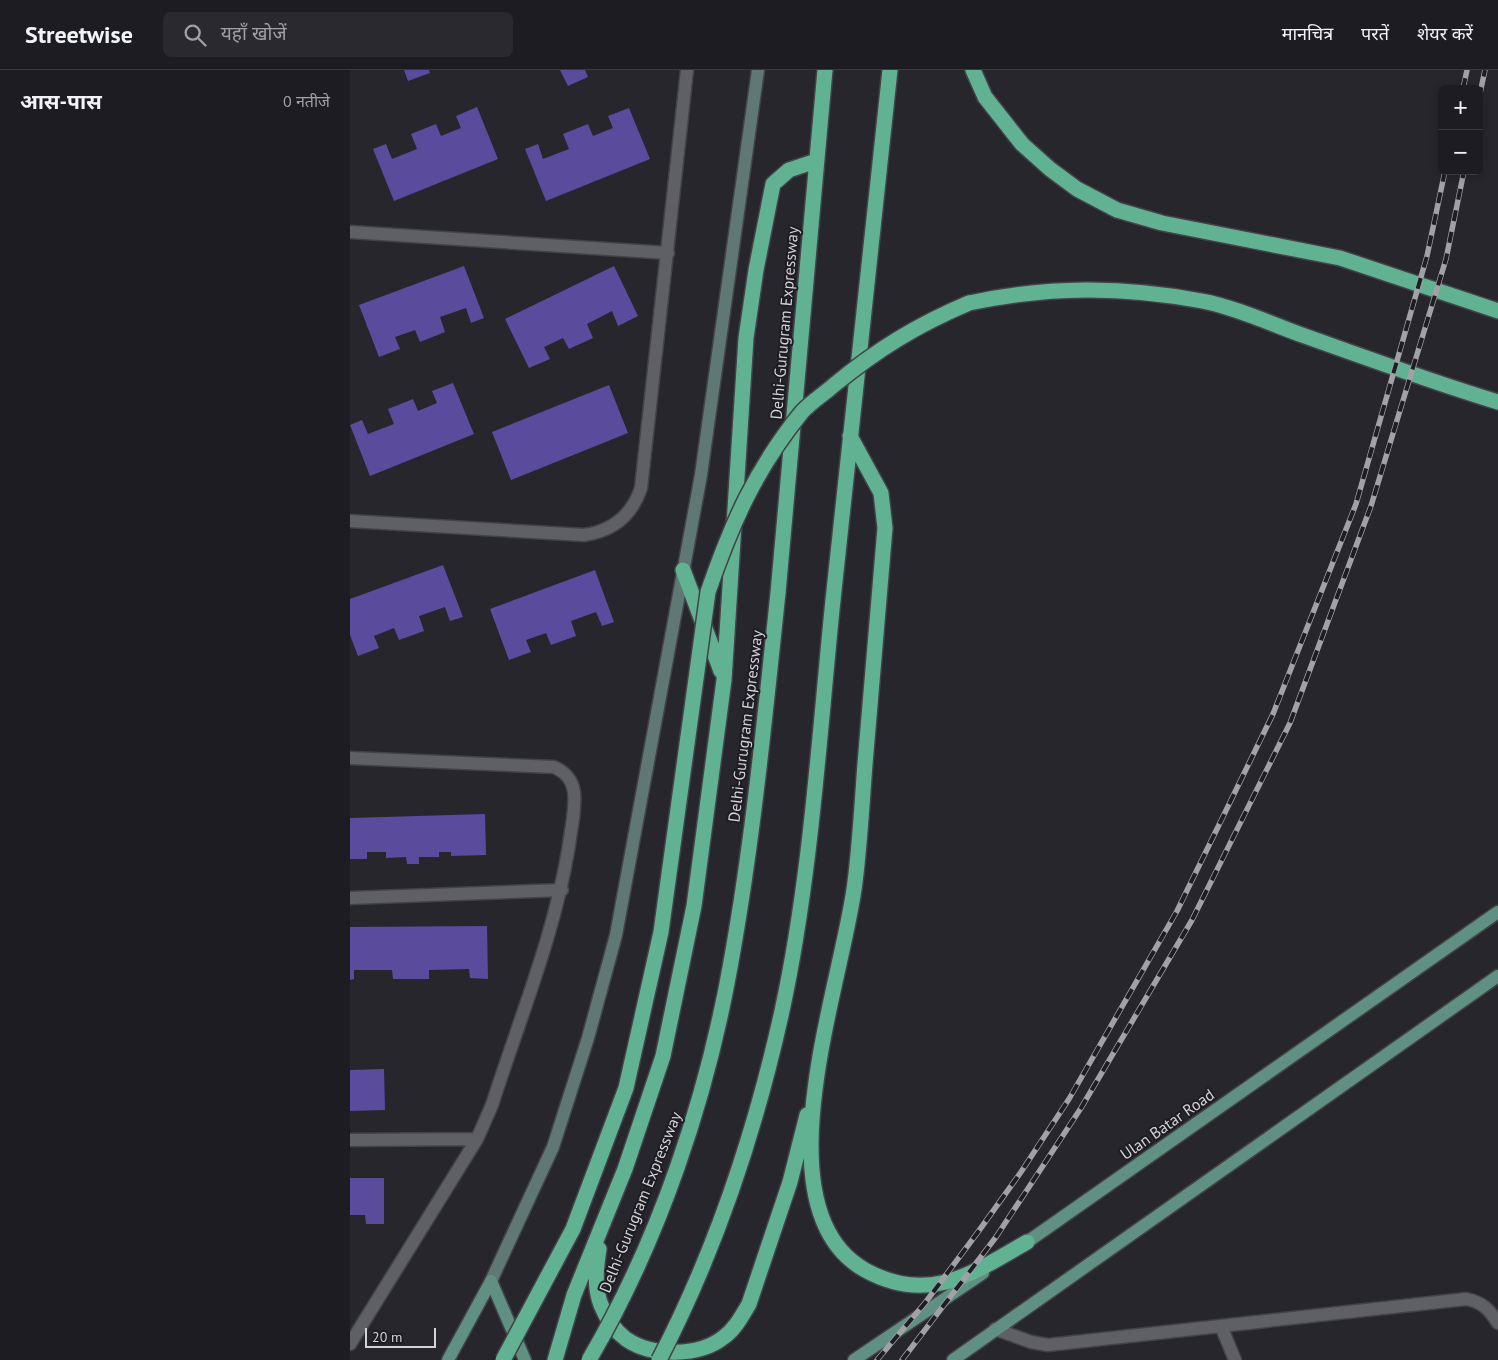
<!DOCTYPE html>
<html lang="hi">
<head>
<meta charset="utf-8">
<style>
	:root { --surface:#1d1c22; --page:#2a292f; --text:#f1f3f6; --muted:#a0a1a5; --line:#3b3a40 }
	body { margin:0; font-family:"PT Sans","Noto Sans Devanagari",sans-serif; background:var(--page); color:var(--text) }
	.controls { position:absolute; right:15px; top:15px; display:grid; overflow:hidden; border-radius:8px; box-shadow:0 2px 8px #0003 }
	.controls button { width:45px; height:45px; display:grid; place-items:center; padding:0; border:0; border-bottom:1px solid var(--line); background:var(--surface); color:var(--text); font:25px sans-serif }
	.scale { position:absolute; left:15px; bottom:12px; width:71px; box-sizing:border-box; padding-left:5px; border:2px solid #d3d3d7; border-top:0; font-size:14px; line-height:18px; white-space:nowrap; color:#d3d3d7; -webkit-text-stroke:4px #1d1d23; paint-order:stroke }
	.list { margin:0; padding:0; list-style:none }
	h2 { display:flex; justify-content:space-between; align-items:center; height:65px; margin:0; padding:0 20px; font-size:21px }
	h2 small { font-size:16px; font-weight:400; color:var(--muted) }
	.icon { flex:none; width:28px; height:28px; fill:none; stroke:currentColor; stroke-width:2; stroke-linecap:round; stroke-linejoin:round }
	.map { position:relative; flex:none; width:1148px; height:1290px; overflow:hidden }
	header { display:flex; align-items:center; gap:30px; box-sizing:border-box; height:70px; padding:0 25px; background:var(--surface); border-bottom:1px solid var(--line) }
	header strong { font-size:24px }
	nav { display:flex; gap:28px; margin-inline-start:auto; font-size:18px }
	.search { width:350px; height:45px; background:var(--page); display:flex; align-items:center; gap:12px; box-sizing:border-box; padding:0 18px; border-radius:8px; color:var(--muted); font-size:19px }
	main { display:flex }
	aside { flex:1; background:var(--surface) }
	.map>svg:first-child { display:block }
	.building { fill:#5a4b9d }
	.lines { fill:none; stroke-linecap:round; stroke-linejoin:round }
	.lane-casing { stroke:#434247; stroke-width:15 }
	.street-casing { stroke:#434247; stroke-width:15 }
	.secondary-casing { stroke:#434247; stroke-width:15 }
	.primary-casing { stroke:#434247; stroke-width:15 }
	.highway-casing { stroke:#434247; stroke-width:18 }
	.lane { stroke:#5f5f66; stroke-width:12 }
	.street { stroke:#5f5f66; stroke-width:12 }
	.secondary { stroke:#607874; stroke-width:12 }
	.primary { stroke:#609081; stroke-width:12 }
	.highway { stroke:#61b193; stroke-width:15 }
	.rail-casing { stroke:#a1a1a6; stroke-width:5.5 }
	.rail { stroke:#1d1d23; stroke-width:4; stroke-dasharray:11; stroke-linecap:butt }
	.highway-bridge-casing { stroke:#434247; stroke-width:18; stroke-linecap:butt }
	.highway-bridge { stroke:#61b193; stroke-width:15 }
	.labels { text-anchor:middle; dominant-baseline:central; stroke-width:4; stroke-linejoin:round; paint-order:stroke }
	.street-label { font-size:16px; fill:#d3d3d7; stroke:#1d1d23 }
</style>
</head>
<body>
<header>
<strong>Streetwise</strong>
<div class="search"><svg class="icon" aria-label="search" viewBox="0 0 24 24"><circle cx="10" cy="10" r="6"/><path d="M15 15l6 6"/></svg>यहाँ खोजें</div>
<nav><a>मानचित्र</a><a>परतें</a><a>शेयर करें</a></nav>
</header>
<main>
<aside>
<h2>आस-पास<small>0 नतीजे</small></h2>
<ul class="list">
</ul>
</aside>
<div class="map">
<svg width="1148" height="1290" viewBox="0 0 1148 1290">
	<rect width="100%" height="100%" fill="#27262d"/>
	<!-- building -->
	<path class="building" d="M54,0H79L80,3L58,11Z
		M210,0H235L238,7L218,16Z
		M127,37L148,89L44,131L23,79L36,74L42,89L67,79L61,64L86,54L91,66L111,58L106,46Z
		M279,38L300,89L196,131L175,79L188,74L193,89L219,79L213,64L238,54L243,66L263,58L258,46Z
		M114,196L134,248L121,253L116,238L90,247L95,262L70,272L65,260L45,267L50,279L29,287L9,235Z
		M264,196L288,246L268,256L262,241L237,254L243,268L219,279L213,268L194,277L200,289L179,298L155,249Z
		M103,313L124,364L20,406L0,355L12,350L18,364L44,354L38,339L63,329L68,341L87,333L82,321Z
		M259,315L278,363L161,410L142,362Z
		M93,495L113,547L100,551L95,537L69,546L74,561L49,570L44,558L24,566L29,578L8,586L0,565V529Z
		M245,500L264,552L252,556L246,542L221,551L226,566L201,575L196,563L176,570L181,582L159,590L140,539Z
		M135,744L136,785L101,786V782H89V787H69V794H57L56,787L36,788V782H17V789H0V748Z
		M137,856L138,909L120,908L119,899L79,900V909H43L42,900H4V909L0,910V857Z
		M34,999L35,1040L0,1041V1000Z
		M0,1108H34V1154H16L15,1145H0Z"/>
	<g class="lines">
		<defs>
			<path id="lane" d="M871,1256L885,1290
				M645,1259L681,1272L698,1275L1116,1229C1132,1232 1139,1239 1148,1253"/>
			<path id="street" d="M0,162L318,183
				M0,451L234,465C263,461 282,445 291,418L337,0
				M0,688L204,697C215,702 222,709 224,722C226,740 221,758 219,775C205,864 169,950 142,1035L127,1069L0,1274
				M0,828L212,820
				M0,1070L127,1069"/>
			<path id="secondary" d="M141,1211L203,1077L238,968L266,865L351,405L408,0"/>
			<path id="primary" d="M670,1177L1148,842
				M141,1211L175,1290
				M98,1290L141,1211
				M504,1290L633,1203
				M603,1290L1148,906"/>
			<path id="highway" d="M623,0L635,27L672,74L700,99L727,119L767,140L812,153L990,188L1148,241
				M619,233C700,216 771,216 852,231C881,236 922,254 952,265C1017,288 1082,312 1148,332
				M500,366L531,423L535,458C528,537 522,615 515,694C512,733 510,773 505,812C494,909 406,1139 515,1200C578,1235 622,1204 677,1172
				M333,500L371,601
				M428,523L475,0
				M483,530L540,0
				M249,1179C246,1198 244,1217 251,1235C256,1247 265,1261 276,1269C302,1287 349,1287 374,1267C385,1259 392,1246 399,1234L440,1112L457,1045
				M205,1290L224,1225L275,1099L313,986L344,836L374,610L396,268L406,200L423,114L439,100L466,91"/>
		</defs>
		<!-- lane casing -->
		<use href="#lane" class="lane-casing"/>
		<!-- street casing -->
		<use href="#street" class="street-casing"/>
		<!-- secondary casing -->
		<use href="#secondary" class="secondary-casing"/>
		<!-- primary casing -->
		<use href="#primary" class="primary-casing"/>
		<!-- highway casing -->
		<use href="#highway" class="highway-casing"/>
		<!-- lane -->
		<use href="#lane" class="lane"/>
		<!-- street -->
		<use href="#street" class="street"/>
		<!-- secondary -->
		<use href="#secondary" class="secondary"/>
		<!-- primary -->
		<use href="#primary" class="primary"/>
		<!-- highway -->
		<use href="#highway" class="highway"/>
		<defs>
			<path id="rail" d="M1113,19L1117,0
				M1129,28L1135,0
				M527,1290L575,1233L628,1162L671,1102L719,1029L827,841L923,644L1006,434L1077,186L1095,101
				M552,1290L646,1167L731,1038L842,850L940,653L1021,436L1096,189L1114,101"/>
		</defs>
		<!-- rail casing -->
		<use href="#rail" class="rail-casing"/>
		<!-- rail -->
		<use href="#rail" class="rail"/>
		<defs>
			<path id="highway-bridge" d="M153,1290L223,1159L276,1018L311,862L358,522C381,455 406,398 452,342C461,332 474,324 484,315C528,279 567,255 619,233
				M239,1290C309,1171 357,1028 381,892C403,770 415,646 428,523
				M309,1290C366,1180 405,1063 432,941C461,807 469,667 483,530"/>
		</defs>
		<!-- highway-bridge casing -->
		<use href="#highway-bridge" class="highway-bridge-casing"/>
		<!-- highway-bridge -->
		<use href="#highway-bridge" class="highway-bridge"/>
	</g>
	<g class="labels">
		<!-- street labels -->
		<g class="street-label">
			<text transform="translate(434 253) rotate(-85)">Delhi-Gurugram Expressway</text>
			<text transform="translate(395 656) rotate(-83)">Delhi-Gurugram Expressway</text>
			<text transform="translate(817 1054) rotate(-35)">Ulan Batar Road</text>
			<text transform="translate(290 1132) rotate(-68)">Delhi-Gurugram Expressway</text>
		</g>
	</g>
</svg>
<div class="controls">
<button>+</button>
<button>−</button>
</div>
<div class="scale">20 m</div>
</div>
</main>
</body>
</html>
